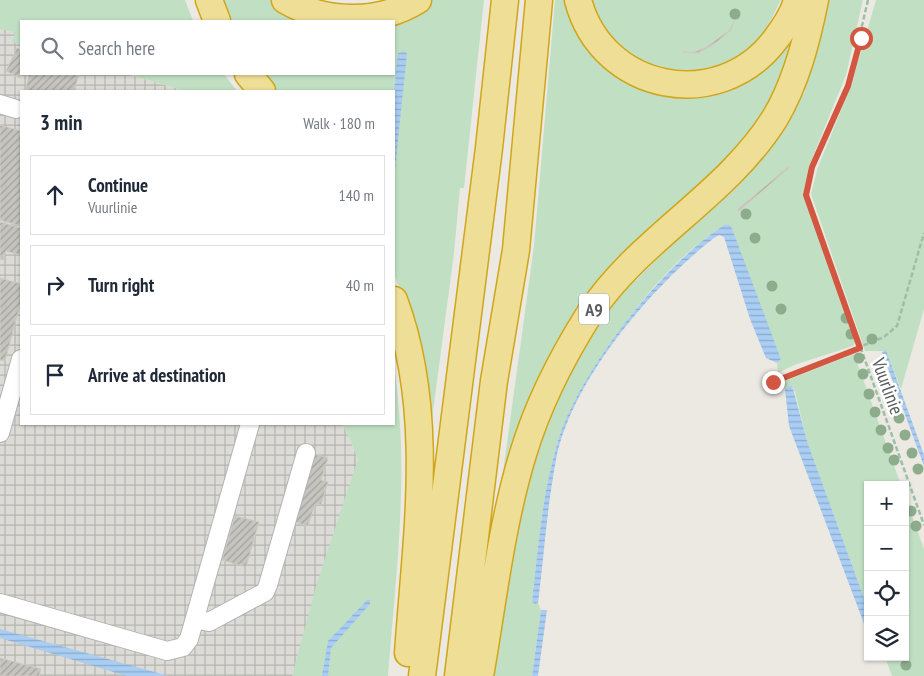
<!DOCTYPE html>
<html lang="en">
<head>
<meta charset="utf-8">
<style>
	:root { --surface:#fff; --page:#f6f6f7; --text:#1f2937; --muted:#747a83; --line:#e0e1e3 }
	body { margin:0; font-family:"PT Sans Narrow",sans-serif; background:var(--page); color:var(--text) }
	.controls { position:absolute; right:15px; bottom:15px; display:grid; overflow:hidden; border-radius:0px; box-shadow:0 1px 4px #0004 }
	.controls button { width:45px; height:45px; display:grid; place-items:center; padding:0; border:0; border-bottom:1px solid var(--line); background:var(--surface); color:var(--text); font:25px sans-serif }
	.stop { position:absolute; width:15px; height:15px; margin:-11px; border:4px solid #d25640; border-radius:50%; background:#fff }
	.stop.end { background:#d25640; border-color:#fff; box-shadow:0 1px 5px #0008 }
	.list { margin:0; padding:0; list-style:none }
	h2 { display:flex; justify-content:space-between; align-items:center; height:65px; margin:0; padding:0 20px; font-size:21px }
	h2 small { font-size:16px; font-weight:400; color:var(--muted) }
	.list li { display:grid; grid-template-columns:32px 1fr auto; gap:15px; align-items:center; box-sizing:border-box; height:80px; margin:0 10px 10px; padding:0 10px; border:1px solid var(--line); border-radius:0px }
	.list b { display:block; font-size:19px; white-space:nowrap }
	.list p { margin:0; font-size:16px; white-space:nowrap; color:var(--muted) }
	.list em { font-size:16px; font-style:normal; color:var(--muted) }
	.icon { flex:none; width:28px; height:28px; fill:none; stroke:currentColor; stroke-width:2; stroke-linecap:round; stroke-linejoin:round }
	.map { position:relative; flex:none; width:924px; height:676px; overflow:hidden }
	.search { position:absolute; background:var(--surface); box-shadow:0 1px 4px #0004; left:20px; top:20px; width:375px; height:55px; display:flex; align-items:center; gap:12px; box-sizing:border-box; padding:0 18px; border-radius:0px; color:var(--muted); font-size:19px }
	.panel { position:absolute; background:var(--surface); box-shadow:0 1px 4px #0004; left:20px; top:90px; width:375px; height:335px; border-radius:0px }
	.map>svg:first-child { display:block }
	.industrial { fill:url(#industrial-grid) }
	.grass { fill:#c1e0c3 }
	.water { fill:url(#water-rules) }
	.building { fill:url(#building-hatch); stroke:#cfcbc1 }
	.lines { fill:none; stroke-linecap:round; stroke-linejoin:round }
	.minor-casing { stroke:#b2b3b7; stroke-width:20 }
	.highway-casing { stroke:#d0a51c; stroke-width:29 }
	.path { stroke:#9bc0a8; stroke-width:2.5; stroke-dasharray:5 2.5; stroke-linecap:butt }
	.minor { stroke:#fff; stroke-width:18 }
	.highway { stroke:#efde95; stroke-width:26 }
	.tree { fill:#8cac8c }
	.route { stroke:#d25640; stroke-width:6 }
	.labels { text-anchor:middle; dominant-baseline:central; stroke-width:5; stroke-linejoin:round; paint-order:stroke }
	.shield { fill:#fff; stroke:#8c8d90; stroke-width:1 }
	.shield-label { font-size:18px; font-weight:bold; fill:#5a5c60 }
	.street-label { font-size:19px; fill:#5a5c60; stroke:#fff }
</style>
</head>
<body>
<div class="map">
<svg width="924" height="676" viewBox="0 0 924 676">
	<defs>
		<pattern id="industrial-grid" width="8" height="8" patternUnits="userSpaceOnUse" patternTransform="scale(1.25)"><rect width="8" height="8" fill="#dcdbd6"/><path d="M0 4h8M4 0v8" fill="none" stroke="#b5b5b1"/></pattern>
		<pattern id="water-rules" width="6" height="5" patternUnits="userSpaceOnUse" patternTransform="scale(1.25)"><rect width="6" height="5" fill="#a9cdf3"/><path d="M0 2.5h6" fill="none" stroke="#8daac8"/></pattern>
		<pattern id="building-hatch" width="6" height="6" patternUnits="userSpaceOnUse" patternTransform="scale(1.25)"><rect width="6" height="6" fill="#c6c4be"/><path d="M-1 1l2-2M0 6l6-6M5 7l2-2" fill="none" stroke="#a4a29e"/></pattern>
	</defs>
	<rect width="100%" height="100%" fill="#ebe9e2"/>
	<!-- industrial -->
	<path class="industrial" d="M0,0L21,21V74H127L185,91H21V424H343L358,459L314,676H0Z"/>
	<!-- grass -->
	<path class="grass" d="M0,0H185L193,21H21V44L12,42L15,32L0,29Z
		M214,0H270L279,5L323,21H223Z
		M429,0H484L464,188H460L454,253L428,449L401,292L394,274V91H270L256,74H394V21Z
		M555,0H572L585,32L680,90L802,26L779,91L741,148L588,304L495,531L534,246Z
		M592,0H781C773,15 765,34 753,45C712,82 643,77 609,34C601,24 596,12 592,0Z
		M825,0H863L846,75L809,166L803,194L856,341L853,346L794,365L778,373L777,363L781,359L780,356L745,269L731,226L726,224C664,261 603,346 572,410C568,420 561,430 558,441C542,493 538,548 532,602L538,603L541,610L532,676H493C506,599 513,519 536,444C555,384 591,330 630,280L635,281L772,145L792,116L805,91L802,85Z
		M876,0H924V309L901,389L886,351H865L811,194L818,167L851,86Z
		M127,74H224L237,91H185Z
		M854,354L901,485H868V609L807,441L795,392L792,385L785,389L782,382Z
		M394,367C410,470 396,573 388,676H292L317,583L358,459L343,424H394Z
		M905,496L924,549V676H892L885,657H905Z"/>
	<!-- water -->
	<path class="water" d="M404,52L407,53L394,179V92L398,53Z
		M726,224L731,226L781,359L777,363L766,358L750,319L724,237L719,235L714,238C652,286 571,381 556,460C547,507 544,556 538,603L535,604L532,602C538,548 542,493 558,441C579,372 665,261 726,224Z
		M886,350L924,455V466L882,352Z
		M792,385L807,441L868,609V634L789,426L785,389Z
		M367,600H370V604L331,648L328,676H322L328,641Z
		M541,610H547L538,676H532Z
		M0,629L169,676H128L120,674L0,638Z"/>
	<!-- building -->
	<path class="building" d="M734,21L731,30L718,41L706,49L697,53L682,52H694L705,48L730,30Z
		M17,48L21,50L20,78L6,71Z
		M22,74H79L74,91H25L29,76Z
		M0,125L21,131V226L0,220Z
		M788,167L789,168L739,211L738,209Z
		M0,222L21,228V255L6,251L3,260L0,259Z
		M0,278L21,284V301L5,361L0,360Z
		M314,454L328,458L321,480L328,482L321,505L315,504L308,526L295,522Z
		M235,516L259,522L246,567L222,560Z
		M0,658L41,669L39,676H0Z"/>
	<g class="lines">
		<defs>
			<path id="minor" d="M0,104L16,109
				M0,433L21,359
				M0,603L167,651L183,647L189,639L250,424
				M195,619L209,622L265,592L268,585L306,453"/>
			<path id="highway" d="M209,0L217,21
				M285,0C324,23 378,25 418,0
				M578,0C602,92 719,114 775,40C784,28 794,14 797,0
				M248,74L262,91
				M394,300C436,412 416,537 408,653
				M422,676L489,148L505,0
				M458,676L494,381L516,250L539,0
				M480,676C493,602 501,526 523,454C538,404 562,357 590,313C640,238 727,195 775,118C796,83 807,40 815,0"/>
		</defs>
		<!-- minor casing -->
		<use href="#minor" class="minor-casing"/>
		<!-- highway casing -->
		<use href="#highway" class="highway-casing"/>
		<!-- path -->
		<path class="path" d="M868,0L848,86L812,167L806,195L924,525
			M773,382L884,337L897,326L924,233"/>
		<!-- minor -->
		<use href="#minor" class="minor"/>
		<!-- highway -->
		<use href="#highway" class="highway"/>
	</g>
	<!-- trees -->
	<g class="tree">
		<circle cx="735" cy="14" r="5.5"/>
		<circle cx="746" cy="214" r="5.5"/>
		<circle cx="755" cy="238" r="5.5"/>
		<circle cx="772" cy="286" r="5.5"/>
		<circle cx="781" cy="309" r="5.5"/>
		<circle cx="846" cy="318" r="5.5"/>
		<circle cx="851" cy="334" r="5.5"/>
		<circle cx="872" cy="339" r="5.5"/>
		<circle cx="859" cy="358" r="5.5"/>
		<circle cx="880" cy="368" r="5.5"/>
		<circle cx="863" cy="374" r="5.5"/>
		<circle cx="886" cy="387" r="5.5"/>
		<circle cx="869" cy="394" r="5.5"/>
		<circle cx="893" cy="403" r="5.5"/>
		<circle cx="875" cy="412" r="5.5"/>
		<circle cx="899" cy="418" r="5.5"/>
		<circle cx="881" cy="430" r="5.5"/>
		<circle cx="905" cy="435" r="5.5"/>
		<circle cx="888" cy="448" r="5.5"/>
		<circle cx="912" cy="453" r="5.5"/>
		<circle cx="894" cy="460" r="5.5"/>
		<circle cx="918" cy="469" r="5.5"/>
		<circle cx="911" cy="511" r="5.5"/>
		<circle cx="916" cy="526" r="5.5"/>
		<circle cx="906" cy="665" r="5.5"/>
	</g>
	<g class="lines">
		<!-- route -->
		<path class="route" d="M773,382L860,348L806,195L812,167L848,86L861,38"/>
	</g>
	<g class="labels">
		<!-- shield labels -->
		<rect class="shield" x="579" y="293.5" width="30" height="31" rx="4"/>
		<g class="shield-label">
			<text x="594" y="309">A9</text>
		</g>
		<!-- street labels -->
		<g class="street-label">
			<text transform="translate(888 386) rotate(70)">Vuurlinie</text>
		</g>
	</g>
</svg>
<div class="controls">
<button>+</button>
<button>−</button>
<button><svg class="icon" aria-label="locate" viewBox="0 0 24 24"><circle cx="12" cy="12" r="6"/><path d="M12 2v4M12 18v4M2 12h4M18 12h4"/></svg></button>
<button><svg class="icon" aria-label="layers" viewBox="0 0 24 24"><path d="M12 4l9 5-9 5-9-5zM3 14l9 5 9-5"/></svg></button>
</div>
<div class="stop" style="left:861px;top:38px"></div>
<div class="stop end" style="left:773px;top:382px"></div>
<div class="search"><svg class="icon" aria-label="search" viewBox="0 0 24 24"><circle cx="10" cy="10" r="6"/><path d="M15 15l6 6"/></svg>Search here</div>
<section class="panel">
<h2>3 min<small>Walk · 180 m</small></h2>
<ul class="list">
<li><svg class="icon" aria-label="ahead" viewBox="0 0 24 24"><path d="M12 20V5M6 11l6-6 6 6"/></svg><div><b>Continue</b><p>Vuurlinie</p></div><em>140 m</em></li>
<li><svg class="icon" aria-label="right" viewBox="0 0 24 24"><path d="M7 20v-9h11M14 6l5 5-5 5"/></svg><div><b>Turn right</b></div><em>40 m</em></li>
<li><svg class="icon" aria-label="arrive" viewBox="0 0 24 24"><path d="M6 21V4h12l-3 4 3 4H6"/></svg><div><b>Arrive at destination</b></div></li>
</ul>
</section>
</div>
</body>
</html>
